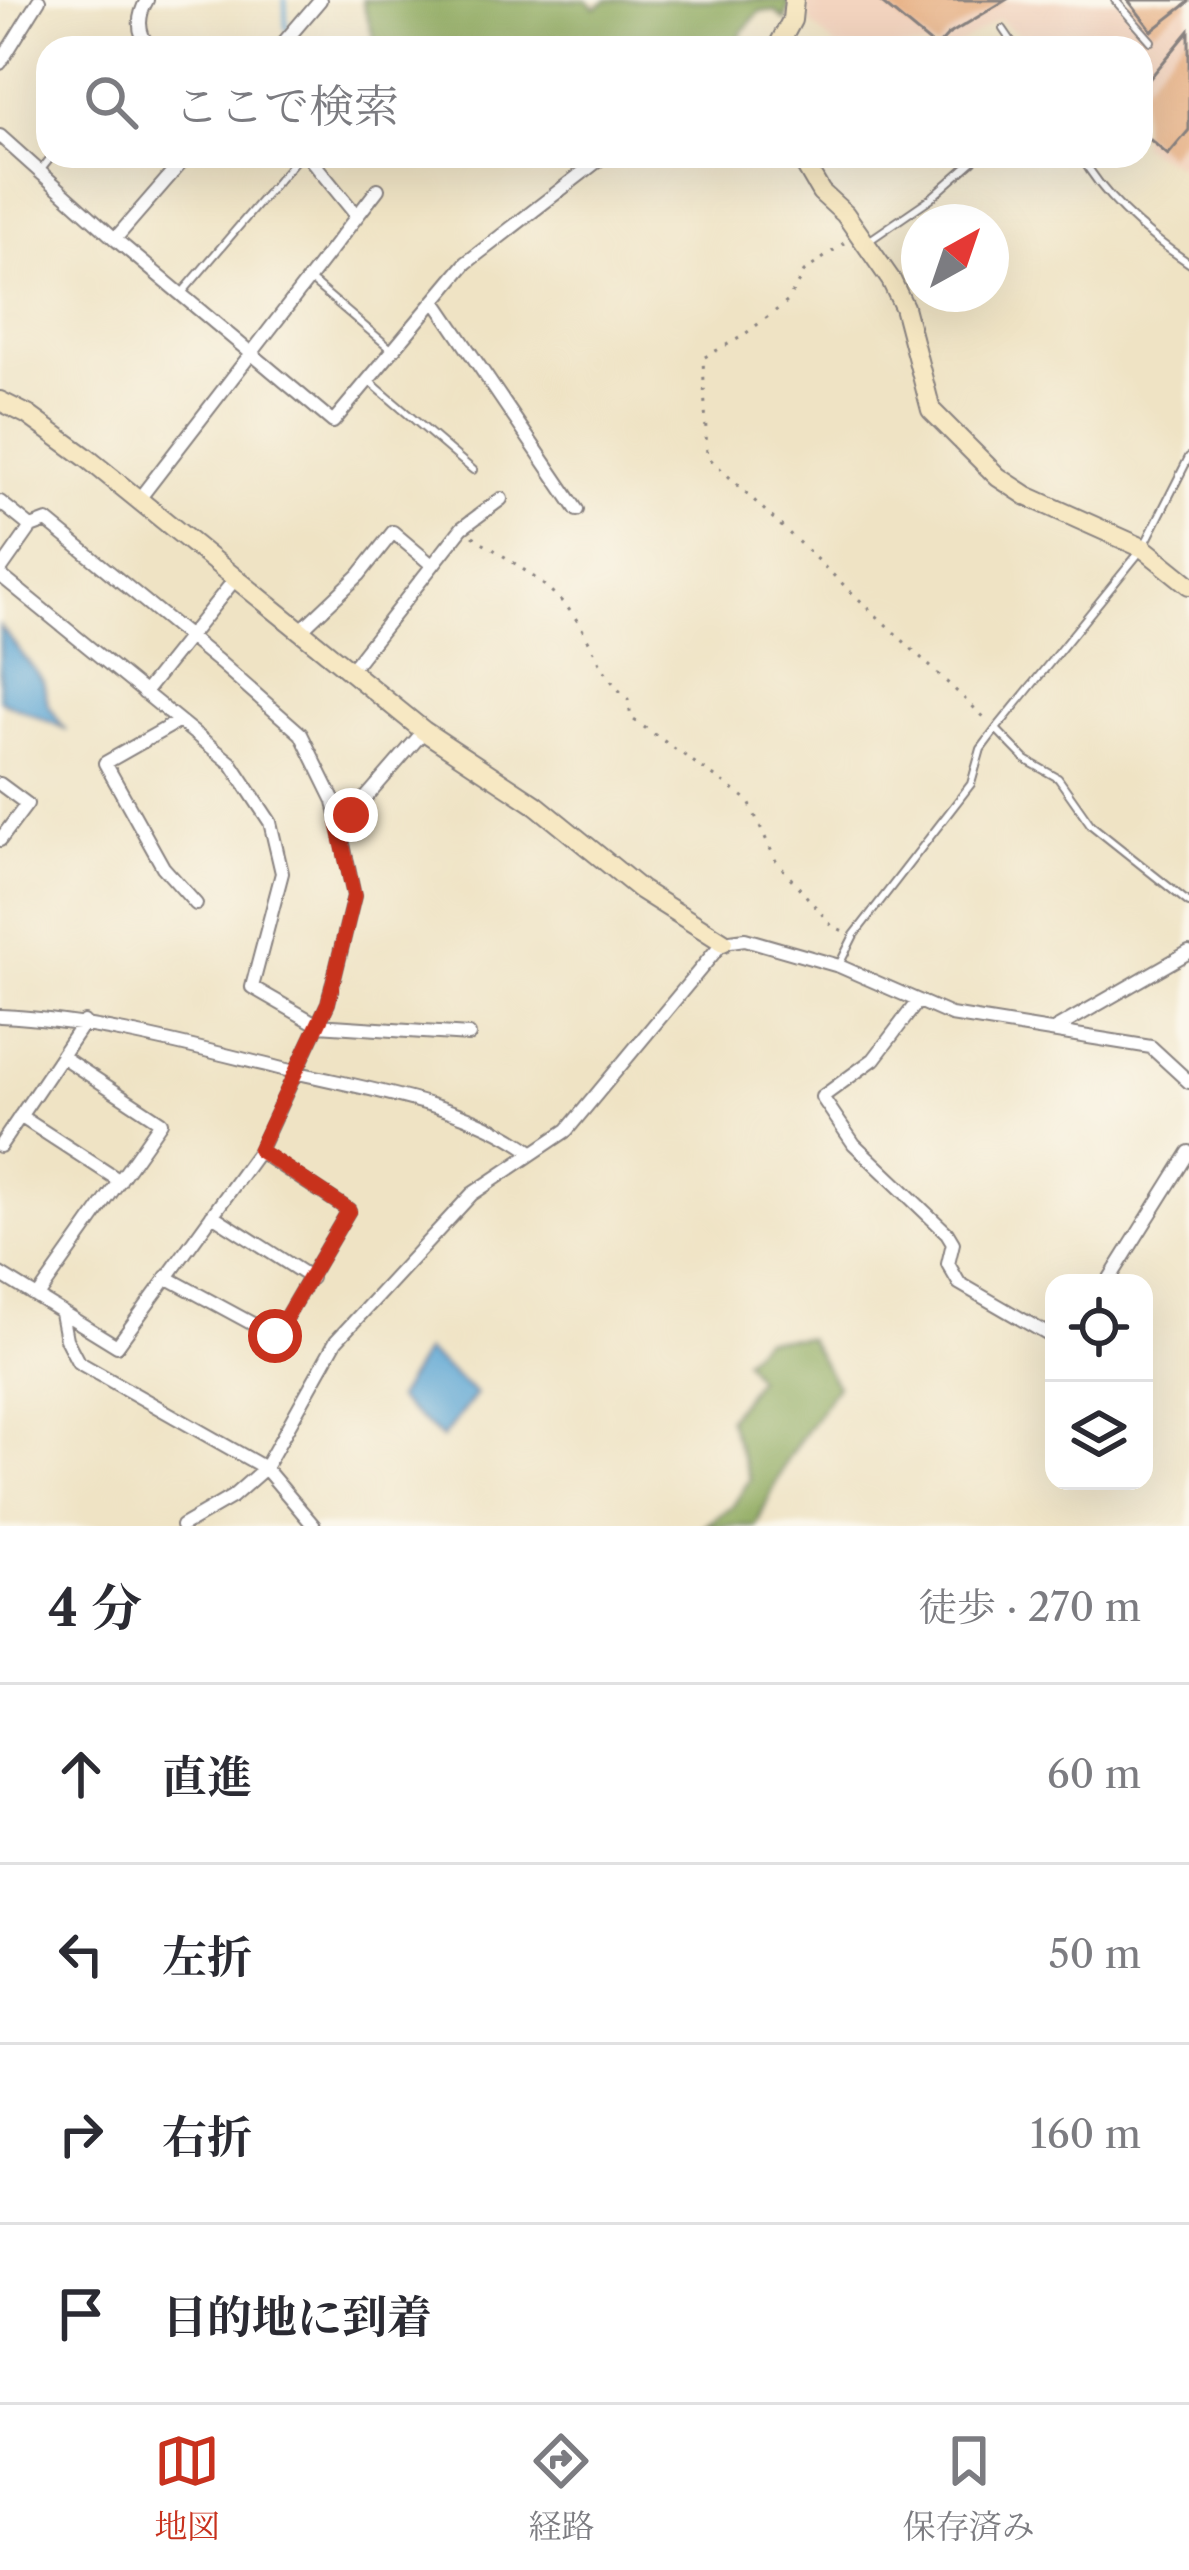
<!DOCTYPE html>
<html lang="ja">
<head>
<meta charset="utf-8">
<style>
	:root { --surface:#fff; --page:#f7f7f7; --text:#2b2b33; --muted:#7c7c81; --line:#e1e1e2; --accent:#c8321e }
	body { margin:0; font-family:"Libre Caslon Text","Noto Serif JP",serif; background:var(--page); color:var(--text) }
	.controls { position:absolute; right:36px; bottom:36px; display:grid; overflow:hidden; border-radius:24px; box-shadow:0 12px 48px #0002 }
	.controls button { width:108px; height:108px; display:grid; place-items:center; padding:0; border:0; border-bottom:3px solid var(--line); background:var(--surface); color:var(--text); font:60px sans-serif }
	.compass { position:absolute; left:901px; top:204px; width:108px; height:108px; border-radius:50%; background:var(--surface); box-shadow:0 12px 48px #0002; rotate:40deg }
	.stop { position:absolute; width:36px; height:36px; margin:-27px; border:9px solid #c8321e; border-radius:50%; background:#fff }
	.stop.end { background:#c8321e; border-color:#fff; box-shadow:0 3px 12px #0008 }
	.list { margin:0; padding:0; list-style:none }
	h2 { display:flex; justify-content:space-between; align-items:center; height:156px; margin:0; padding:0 48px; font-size:51px }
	h2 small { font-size:39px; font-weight:400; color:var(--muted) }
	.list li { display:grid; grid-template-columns:78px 1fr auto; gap:36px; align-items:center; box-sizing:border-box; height:180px; padding:0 48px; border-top:3px solid var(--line) }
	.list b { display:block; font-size:45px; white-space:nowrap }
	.list em { font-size:39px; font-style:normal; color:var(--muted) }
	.icon { flex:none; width:66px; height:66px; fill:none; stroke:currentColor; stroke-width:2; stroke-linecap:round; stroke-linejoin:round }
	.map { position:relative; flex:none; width:1189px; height:1526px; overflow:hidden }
	.search { position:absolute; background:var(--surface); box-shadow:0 12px 48px #0002; left:36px; right:36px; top:36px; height:132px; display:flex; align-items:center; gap:30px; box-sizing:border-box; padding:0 42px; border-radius:36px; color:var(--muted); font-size:45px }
	.sheet { height:876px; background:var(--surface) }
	nav { display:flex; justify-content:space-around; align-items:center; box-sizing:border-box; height:168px; border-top:3px solid var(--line); background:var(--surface); font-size:33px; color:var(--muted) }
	nav a { display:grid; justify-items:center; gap:6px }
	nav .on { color:var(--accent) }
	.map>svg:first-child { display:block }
	.built { fill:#f3d4bf }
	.forest { fill:#8ca85b; stroke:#57654b; stroke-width:3 }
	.water { fill:#5ca5d3; stroke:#3f6487; stroke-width:3 }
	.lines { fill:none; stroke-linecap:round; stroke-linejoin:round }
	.stream { stroke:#5ca5d3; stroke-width:4.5 }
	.building { fill:#e8b489 }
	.lane-casing { stroke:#888280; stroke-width:10 }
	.street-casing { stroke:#888280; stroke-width:16 }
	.secondary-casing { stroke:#888280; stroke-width:22 }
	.path { stroke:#888280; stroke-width:3; stroke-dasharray:3 9; stroke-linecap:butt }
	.lane { stroke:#fff; stroke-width:6 }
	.street { stroke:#fff; stroke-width:12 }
	.secondary { stroke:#f7e8c3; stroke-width:18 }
	.route { stroke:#c8321e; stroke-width:15 }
</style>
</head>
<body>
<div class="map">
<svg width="1189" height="1526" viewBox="0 0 1189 1526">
	<rect width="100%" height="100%" fill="#fbf7ec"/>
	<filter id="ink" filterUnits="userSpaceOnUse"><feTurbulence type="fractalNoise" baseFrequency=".00833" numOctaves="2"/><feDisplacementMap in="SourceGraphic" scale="24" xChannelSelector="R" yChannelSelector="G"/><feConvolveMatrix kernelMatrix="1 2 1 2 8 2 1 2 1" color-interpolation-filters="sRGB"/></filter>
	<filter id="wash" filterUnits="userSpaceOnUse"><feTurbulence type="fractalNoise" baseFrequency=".004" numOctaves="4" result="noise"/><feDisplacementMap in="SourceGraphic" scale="48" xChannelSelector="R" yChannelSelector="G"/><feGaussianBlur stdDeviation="2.7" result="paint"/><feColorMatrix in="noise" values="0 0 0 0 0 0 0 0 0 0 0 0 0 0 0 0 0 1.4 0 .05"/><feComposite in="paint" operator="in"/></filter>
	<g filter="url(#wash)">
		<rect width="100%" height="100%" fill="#efe3c4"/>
		<!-- built -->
		<path class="built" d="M805,0H1189V164L1184,169L1141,146V48H1035L999,19L954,48H837L811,23Z"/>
		<!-- forest -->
		<path class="forest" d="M362,0H587L595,8L607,0H790L785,21L776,11H760L742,32L736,48H377Z
			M808,1338L837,1386L787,1459L756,1526H704L732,1507L750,1479L728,1418L757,1379L744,1360L763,1339Z"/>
		<!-- water -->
		<path class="water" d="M0,626L43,681L48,704L64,728L0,700Z
			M425,1351L476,1394L442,1438L396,1399Z"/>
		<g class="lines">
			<!-- stream -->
			<path class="stream" d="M285,0L286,27L303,48"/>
		</g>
		<g id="blocks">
			<!-- building -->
			<path class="building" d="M878,0H1006L948,35L936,48Z
				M1128,0H1189V2L1152,31Z
				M1189,31V130L1168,155L1141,132V89Z"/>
		</g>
	</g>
	<g filter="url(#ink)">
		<use href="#blocks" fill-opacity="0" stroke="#888280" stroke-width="3"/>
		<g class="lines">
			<defs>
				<path id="lane" d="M1115,0L1151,41
					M1003,29L1016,48
					M1081,156C1106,201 1147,235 1189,263
					M40,171L52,156
					M867,242L931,198L973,161
					M309,279L390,348
					M181,294L299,156
					M368,380L473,470
					M1189,457L1143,548L996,729L1026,760L1058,778L1091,825L1189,903
					M840,963L854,935L971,784L981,749L996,729"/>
				<path id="street" d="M147,0C137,17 137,33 150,48
					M279,48L320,0
					M0,63L39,0
					M0,136L115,239L333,422L466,263L604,156
					M308,156L357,216
					M115,239L187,156
					M435,301L577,510
					M139,499L378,189
					M0,502L31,527L0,571
					M0,575L231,763L270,822L282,873L252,987L318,1025L469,1035
					M299,632L359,575L393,532L432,565
					M348,673L462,528L501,499
					M144,693L235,579
					M179,721L105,763L163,867L196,904
					M0,784L27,804L0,840
					M339,824L351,815L424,731
					M918,1001L874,1059L822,1097L854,1144L947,1233L953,1243L948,1264L959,1283L1054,1338
					M0,1016C103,1021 199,1049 299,1073C375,1091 469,1105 533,1153
					M1055,1029L1189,952
					M20,1116L120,1181
					M0,1146L84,1022
					M212,1215L311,1278
					M0,1274L117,1346L259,1151L328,1003L354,896L334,801L301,734L218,661L47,521L31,527
					M166,1277L275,1336L349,1210L259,1151
					M1107,1283L1189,1152
					M39,1295L161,1122L61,1056
					M61,1313L66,1339L78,1362L265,1468L232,1497L182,1526
					M314,1526L265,1468L336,1341L472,1194L567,1130L723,942L745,939L839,966L951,1015L1151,1047L1189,1082"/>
				<path id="secondary" d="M777,48L792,20L794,0
					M800,156L821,192L845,214L891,280L904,307L931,410L998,477L1027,496L1143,548L1189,585
					M0,401L28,415L87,458L424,731L536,805L641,890L723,942"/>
			</defs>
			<!-- lane casing -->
			<use href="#lane" class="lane-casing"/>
			<!-- street casing -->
			<use href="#street" class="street-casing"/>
			<!-- secondary casing -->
			<use href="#secondary" class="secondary-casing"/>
			<!-- path -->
			<path class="path" d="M844,243L804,272L787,302L741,337L703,358L707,456L986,719
				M473,536C506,558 546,581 571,612C593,641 600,675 628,699L631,718L748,800L776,861L832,926L846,932"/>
			<!-- lane -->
			<use href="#lane" class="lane"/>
			<!-- street -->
			<use href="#street" class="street"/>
			<!-- secondary -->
			<use href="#secondary" class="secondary"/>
		</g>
	</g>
	<g class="lines" filter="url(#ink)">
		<!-- route -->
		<path class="route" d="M275,1336L349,1210L259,1150L328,1003L354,896L338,824L351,815"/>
	</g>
</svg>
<div class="controls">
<button><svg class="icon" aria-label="locate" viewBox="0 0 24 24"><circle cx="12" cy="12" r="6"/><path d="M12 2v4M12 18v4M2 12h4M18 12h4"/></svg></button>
<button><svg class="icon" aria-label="layers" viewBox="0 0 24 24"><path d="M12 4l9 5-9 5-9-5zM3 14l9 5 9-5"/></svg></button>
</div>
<svg class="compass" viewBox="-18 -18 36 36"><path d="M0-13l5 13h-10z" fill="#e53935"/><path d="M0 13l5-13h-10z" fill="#7c7c81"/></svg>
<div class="stop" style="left:275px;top:1336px"></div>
<div class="stop end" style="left:351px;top:815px"></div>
<div class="search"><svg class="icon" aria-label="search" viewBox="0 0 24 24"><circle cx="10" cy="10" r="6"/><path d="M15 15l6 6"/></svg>ここで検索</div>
</div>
<section class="sheet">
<h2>4 分<small>徒歩 · 270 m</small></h2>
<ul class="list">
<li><svg class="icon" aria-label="ahead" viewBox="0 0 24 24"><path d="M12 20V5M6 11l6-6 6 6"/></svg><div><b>直進</b></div><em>60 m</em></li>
<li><svg class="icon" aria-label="left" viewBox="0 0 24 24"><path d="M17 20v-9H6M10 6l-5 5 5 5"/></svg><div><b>左折</b></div><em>50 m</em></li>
<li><svg class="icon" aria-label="right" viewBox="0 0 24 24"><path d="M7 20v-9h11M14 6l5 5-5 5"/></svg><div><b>右折</b></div><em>160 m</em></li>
<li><svg class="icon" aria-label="arrive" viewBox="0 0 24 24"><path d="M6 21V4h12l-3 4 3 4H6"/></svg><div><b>目的地に到着</b></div></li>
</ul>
</section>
<nav>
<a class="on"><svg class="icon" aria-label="map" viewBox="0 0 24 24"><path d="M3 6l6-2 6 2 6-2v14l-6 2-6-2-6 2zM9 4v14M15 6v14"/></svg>地図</a>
<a><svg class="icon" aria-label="directions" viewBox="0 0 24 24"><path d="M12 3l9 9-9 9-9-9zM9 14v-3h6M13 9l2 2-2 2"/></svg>経路</a>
<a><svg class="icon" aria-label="saved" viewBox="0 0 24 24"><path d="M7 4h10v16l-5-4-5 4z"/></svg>保存済み</a>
</nav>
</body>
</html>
